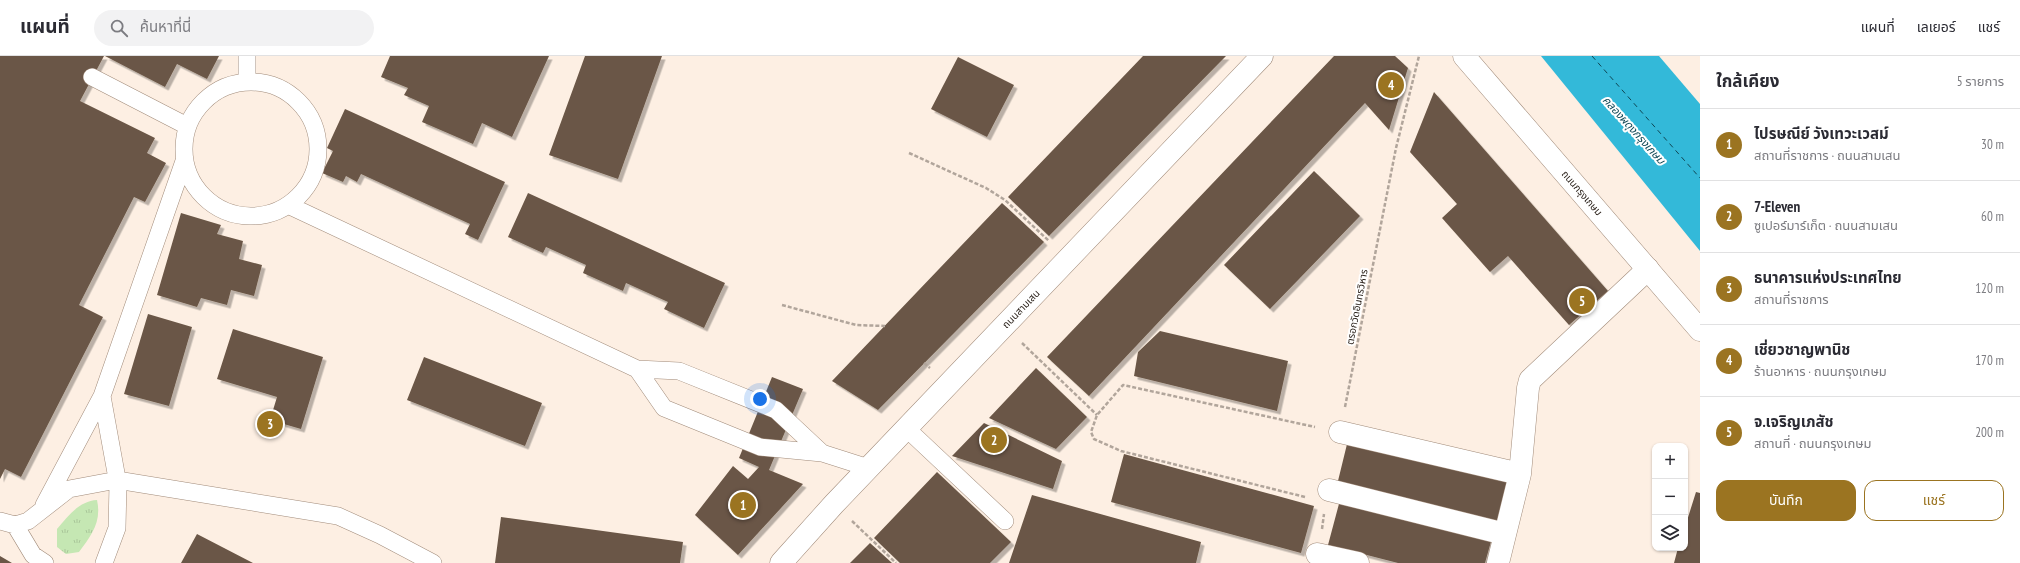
<!DOCTYPE html>
<html lang="th">
<head>
<meta charset="utf-8">
<style>
	:root { --surface:#fff; --page:#f2f2f3; --text:#2b2b33; --muted:#7c7c81; --line:#e1e1e2; --accent:#9b7421 }
	body { margin:0; font-family:"PT Sans Narrow","Noto Sans Thai",sans-serif; background:var(--page); color:var(--text) }
	.controls { position:absolute; right:12px; bottom:12px; display:grid; overflow:hidden; border-radius:8px; box-shadow:0 1px 3px #0004 }
	.controls button { width:36px; height:36px; display:grid; place-items:center; padding:0; border:0; border-bottom:1px solid var(--line); background:var(--surface); color:var(--text); font:20px sans-serif }
	.you { position:absolute; left:760px; top:343px; width:14px; height:14px; margin:-10px; border:3px solid #fff; border-radius:50%; background:#1a73e8; box-shadow:0 0 0 6px #1a73e833 }
	.badge { display:grid; place-items:center; width:26px; height:26px; border-radius:50%; background:var(--accent); color:#fff; font-size:13px; font-weight:700 }
	.pin { position:absolute; translate:-50% -50%; border:2px solid #fff; box-shadow:0 1px 4px #0006 }
	.list { margin:0; padding:0; list-style:none }
	h2 { display:flex; justify-content:space-between; align-items:center; height:52px; margin:0; padding:0 16px; font-size:17px }
	h2 small { font-size:13px; font-weight:400; color:var(--muted) }
	.list li { display:grid; grid-template-columns:26px 1fr auto; gap:12px; align-items:center; box-sizing:border-box; height:72px; padding:0 16px; border-top:1px solid var(--line) }
	.list b { display:block; font-size:15px; white-space:nowrap }
	.list p { margin:0; font-size:13px; white-space:nowrap; color:var(--muted) }
	.list em { font-size:13px; font-style:normal; color:var(--muted) }
	.actions { display:flex; gap:8px; padding:12px 16px }
	.actions a { flex:1; padding:9px 0; border:1px solid var(--accent); border-radius:12px; text-align:center; font-size:14px; color:var(--accent) }
	.actions .main { background:var(--accent); color:#fff }
	.icon { flex:none; width:22px; height:22px; fill:none; stroke:currentColor; stroke-width:2; stroke-linecap:round; stroke-linejoin:round }
	.map { position:relative; flex:none; width:1700px; height:507px; overflow:hidden }
	header { display:flex; align-items:center; gap:24px; box-sizing:border-box; height:56px; padding:0 20px; background:var(--surface); border-bottom:1px solid var(--line) }
	header strong { font-size:19px }
	nav { display:flex; gap:22px; margin-inline-start:auto; font-size:14px }
	.search { width:280px; height:36px; background:var(--page); display:flex; align-items:center; gap:10px; box-sizing:border-box; padding:0 14px; border-radius:22px; color:var(--muted); font-size:15px }
	main { display:flex }
	aside { flex:1; background:var(--surface) }
	.map>svg:first-child { display:block }
	.grass { fill:url(#grass-tufts) }
	.water { fill:#33b9d9 }
	.lines { fill:none; stroke-linecap:round; stroke-linejoin:round }
	.ferry { stroke:#0f4755; stroke-width:1; stroke-dasharray:5 4; stroke-linecap:butt }
	.building { fill:#6b5746; filter:url(#shadow) }
	.service-casing { stroke:#a18b7a; stroke-width:18 }
	.minor-casing { stroke:#a18b7a; stroke-width:23 }
	.secondary-casing { stroke:#a18b7a; stroke-width:23 }
	.path { stroke:#b1a59b; stroke-width:2.5; stroke-dasharray:4 2; stroke-linecap:butt }
	.service { stroke:#fff; stroke-width:17 }
	.minor { stroke:#fff; stroke-width:22 }
	.secondary { stroke:#fff; stroke-width:22 }
	.labels { text-anchor:middle; dominant-baseline:central; stroke-width:4; stroke-linejoin:round; paint-order:stroke }
	.street-label { font-size:10px; fill:#2b221b; stroke:#fff }
	.water-label { font-size:11px; font-style:italic; fill:#0f4755; stroke:#fff }
</style>
</head>
<body>
<header>
<strong>แผนที่</strong>
<div class="search"><svg class="icon" aria-label="search" viewBox="0 0 24 24"><circle cx="10" cy="10" r="6"/><path d="M15 15l6 6"/></svg>ค้นหาที่นี่</div>
<nav><a>แผนที่</a><a>เลเยอร์</a><a>แชร์</a></nav>
</header>
<main>
<div class="map">
<svg width="1700" height="507" viewBox="0 0 1700 507">
	<defs>
		<pattern id="grass-tufts" width="24" height="20" patternUnits="userSpaceOnUse"><rect width="24" height="20" fill="#c5e7b3"/><path d="M3 7l-1-3M5 7V3M7 7l1-3M15 17l-1-3M17 17v-4M19 17l1-3" fill="none" stroke="#a9c699"/></pattern>
		<filter id="shadow"><feDropShadow dx="3.5" dy="3.5" stdDeviation="0" flood-color="#0004"/></filter>
	</defs>
	<rect width="100%" height="100%" fill="#fdefe3"/>
	<!-- grass -->
	<path class="grass" d="M97,444C102,466 91,480 79,496L66,498L57,491V473C68,460 79,445 97,444Z"/>
	<!-- water -->
	<path class="water" d="M1541,0H1659L1700,48V195Z"/>
	<g class="lines">
		<!-- ferry -->
		<path class="ferry" d="M1592,0L1700,122"/>
	</g>
	<!-- building -->
	<path class="building" d="M0,0H104L80,45L155,82L147,97L166,107L145,146L134,141L79,249L103,261L21,421L5,413L0,423Z
		M105,0H219L207,23L177,8L165,31Z
		M390,0H549L512,81L482,67L473,88L422,66L429,50L404,39L408,32L381,21Z
		M585,0H662L618,123L549,99Z
		M1143,0H1226L1049,180L1008,141Z
		M1334,0H1395L1408,12L1389,74L1365,47L1089,340L1047,301Z
		M958,1L1014,29L987,81L931,53Z
		M1434,36L1608,235L1569,269L1508,200L1490,216L1442,162L1457,148L1410,96Z
		M345,53L505,126L478,184L465,178L470,168L361,118L357,126L346,120L343,126L322,117L333,95L327,92Z
		M1314,115L1360,160L1270,253L1224,209Z
		M528,137L725,227L704,272L664,253L668,246L626,227L623,235L583,217L586,209L546,191L543,197L508,181Z
		M1002,147L1044,186L878,354L832,325Z
		M181,157L221,169L217,178L243,185L239,203L262,209L254,240L231,234L227,249L201,242L197,251L157,239Z
		M148,258L192,271L169,350L124,338Z
		M233,273L323,301L301,373L270,364L277,341L217,323Z
		M1160,275L1288,305L1277,355L1134,320L1138,296Z
		M424,301L542,347L525,390L407,344Z
		M1036,312L1087,361L1056,393L989,362Z
		M772,321L803,333L769,414L803,428L738,499L695,459L733,410L748,423L759,411L739,402Z
		M984,367L1062,405L1053,433L952,400Z
		M1348,384L1509,424L1497,470L1337,429Z
		M1124,398L1314,450L1301,497L1111,446Z
		M937,416L1011,486L990,507H900L874,482Z
		M1696,436L1700,437V507H1674L1678,492H1685V471Z
		M1032,439L1201,486L1196,507H1009Z
		M1340,444L1492,482L1485,507H1398L1328,489Z
		M501,461L683,486L680,507H495Z
		M197,478L253,507H181Z
		M870,487L892,507H850Z
		M0,500L12,507H0Z"/>
	<g class="lines">
		<defs>
			<path id="service" d="M92,21L187,70
				M247,25V0
				M184 93a67 67 0 1 1 134 0a67 67 0 1 1-134 0Z
				M288,149L637,313L679,315L776,354L822,397
				M637,313L664,352L760,391L822,397L869,412
				M102,340L118,428L117,472L104,507
				M906,372L1005,465
				M44,449L102,340L184,105
				M0,465L15,469L28,465L69,433L117,424L338,460L380,479L433,507
				M15,469L33,499L45,507"/>
			<path id="minor" d="M1340,376L1520,418
				M1329,434L1505,478
				M1317,498L1358,507
				M1498,507L1520,418L1528,332L1530,324L1648,213"/>
			<path id="secondary" d="M1464,0L1700,274
				M781,507L834,448L1262,0"/>
		</defs>
		<!-- service casing -->
		<use href="#service" class="service-casing"/>
		<!-- minor casing -->
		<use href="#minor" class="minor-casing"/>
		<!-- secondary casing -->
		<use href="#secondary" class="secondary-casing"/>
		<!-- path -->
		<path class="path" d="M909,97L986,132L1005,144L1049,185
			M782,249L856,269L885,270
			M1022,287L1097,359
			M924,307L930,312
			M1345,351L1396,92L1419,0
			M1305,441L1121,395L1094,383L1091,376L1097,359L1123,329L1315,371
			M852,465L896,507
			M1322,473L1324,458"/>
		<!-- service -->
		<use href="#service" class="service"/>
		<!-- minor -->
		<use href="#minor" class="minor"/>
		<!-- secondary -->
		<use href="#secondary" class="secondary"/>
	</g>
	<g class="labels">
		<!-- street labels -->
		<g class="street-label">
			<text transform="translate(1582 137) rotate(49)">ถนนกรุงเกษม</text>
			<text transform="translate(1357 251) rotate(-79)">ตรอกวัดอินทรวิหาร</text>
			<text transform="translate(1021 253) rotate(-46)">ถนนสามเสน</text>
		</g>
		<!-- water labels -->
		<g class="water-label">
			<text transform="translate(1634 74) rotate(48)">คลองผดุงกรุงเกษม</text>
		</g>
	</g>
</svg>
<div class="controls">
<button>+</button>
<button>−</button>
<button><svg class="icon" aria-label="layers" viewBox="0 0 24 24"><path d="M12 4l9 5-9 5-9-5zM3 14l9 5 9-5"/></svg></button>
</div>
<div class="you"></div>
<div class="pin badge" style="left:743px;top:449px">1</div>
<div class="pin badge" style="left:994px;top:384px">2</div>
<div class="pin badge" style="left:270px;top:368px">3</div>
<div class="pin badge" style="left:1391px;top:29px">4</div>
<div class="pin badge" style="left:1582px;top:245px">5</div>
</div>
<aside>
<h2>ใกล้เคียง<small>5 รายการ</small></h2>
<ul class="list">
<li><span class="badge">1</span><div><b>ไปรษณีย์ วังเทวะเวสม์</b><p>สถานที่ราชการ · ถนนสามเสน</p></div><em>30 m</em></li>
<li><span class="badge">2</span><div><b>7-Eleven</b><p>ซูเปอร์มาร์เก็ต · ถนนสามเสน</p></div><em>60 m</em></li>
<li><span class="badge">3</span><div><b>ธนาคารแห่งประเทศไทย</b><p>สถานที่ราชการ</p></div><em>120 m</em></li>
<li><span class="badge">4</span><div><b>เชี่ยวชาญพานิช</b><p>ร้านอาหาร · ถนนกรุงเกษม</p></div><em>170 m</em></li>
<li><span class="badge">5</span><div><b>จ.เจริญเภสัช</b><p>สถานที่ · ถนนกรุงเกษม</p></div><em>200 m</em></li>
</ul>
<div class="actions"><a class="main">บันทึก</a><a>แชร์</a></div>
</aside>
</main>
</body>
</html>
